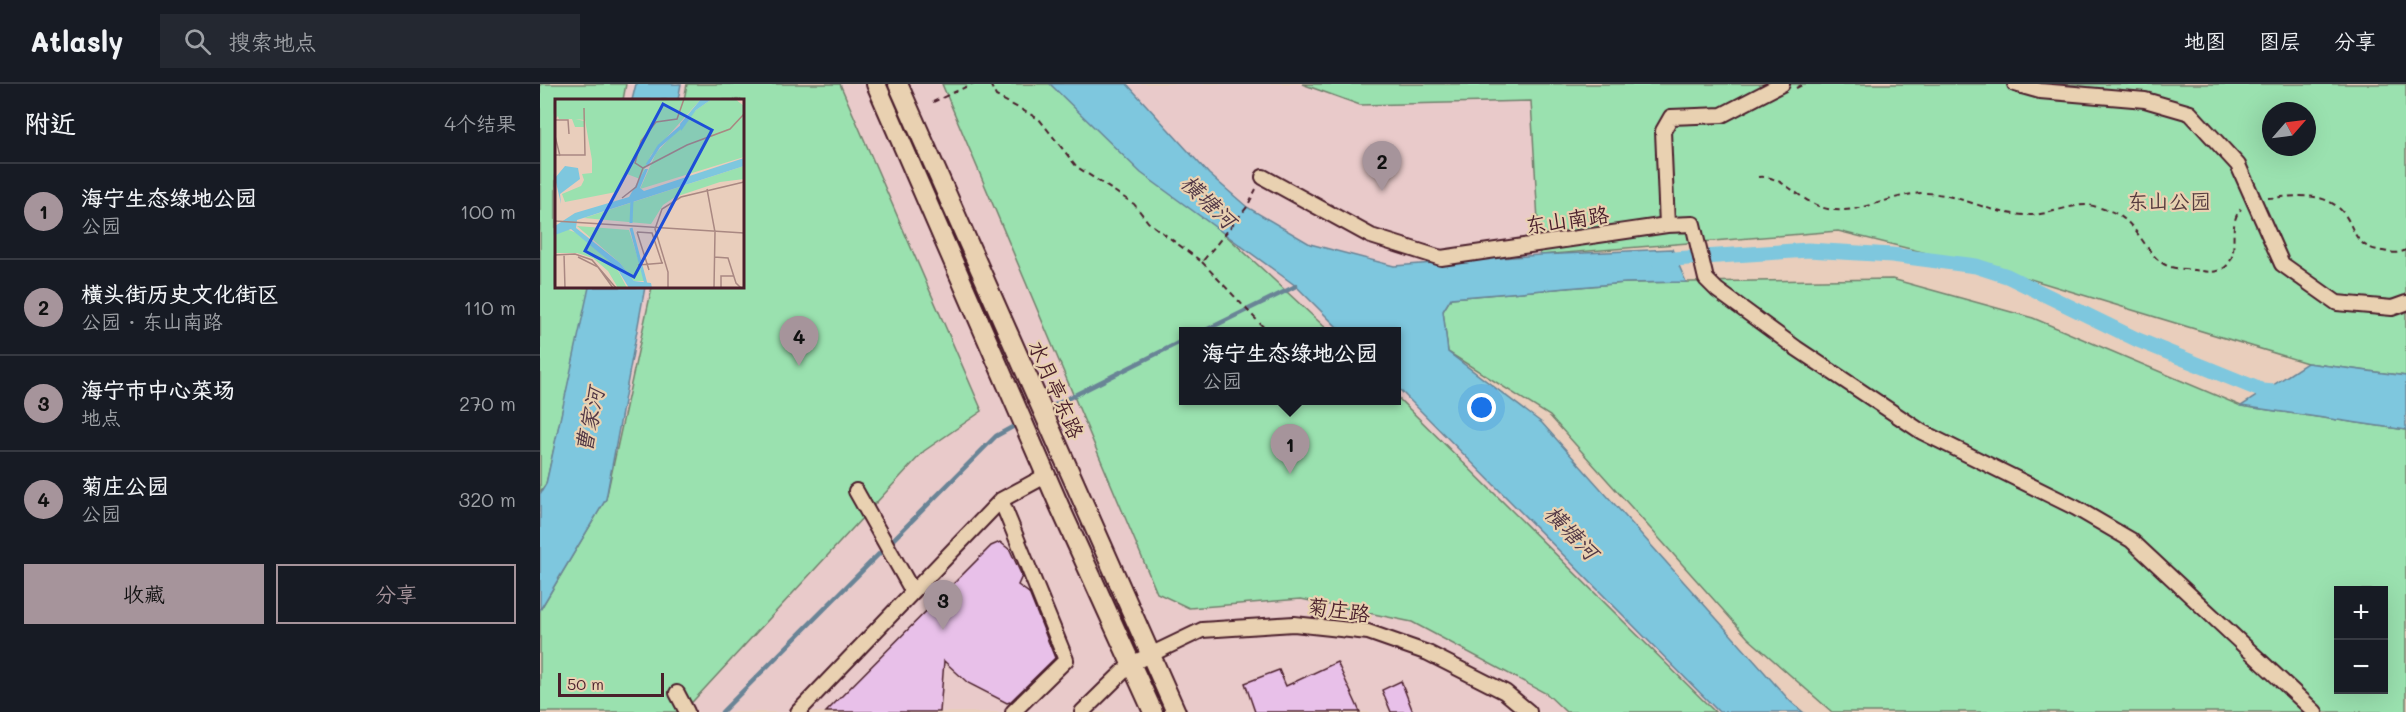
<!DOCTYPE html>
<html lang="zh">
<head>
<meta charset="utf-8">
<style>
	:root { --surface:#171b24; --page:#242831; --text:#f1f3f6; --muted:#9ea1a6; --line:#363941; --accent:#a6949b }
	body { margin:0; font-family:Mali,"LXGW WenKai TC",sans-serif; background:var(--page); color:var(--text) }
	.controls { position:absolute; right:18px; bottom:18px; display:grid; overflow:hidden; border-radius:0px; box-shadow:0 6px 24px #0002 }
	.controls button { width:54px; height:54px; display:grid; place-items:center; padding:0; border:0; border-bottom:2px solid var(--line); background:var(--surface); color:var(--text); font:30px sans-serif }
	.compass { position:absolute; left:1722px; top:18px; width:54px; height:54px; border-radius:50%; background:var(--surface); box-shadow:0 6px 24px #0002; rotate:62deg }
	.scale { position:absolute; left:18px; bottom:15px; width:106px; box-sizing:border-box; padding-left:6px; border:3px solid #4a1f2b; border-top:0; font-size:16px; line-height:21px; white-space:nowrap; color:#4a1f2b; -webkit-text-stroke:4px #e9d1b1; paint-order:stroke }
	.you { position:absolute; left:942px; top:324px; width:21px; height:21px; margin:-15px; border:4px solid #fff; border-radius:50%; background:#1a73e8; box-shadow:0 0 0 9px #1a73e833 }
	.badge { display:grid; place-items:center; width:39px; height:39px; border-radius:50%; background:var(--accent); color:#111; font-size:20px; font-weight:700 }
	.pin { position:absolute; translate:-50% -50px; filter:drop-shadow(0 2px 3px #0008) }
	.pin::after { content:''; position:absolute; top:32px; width:21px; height:18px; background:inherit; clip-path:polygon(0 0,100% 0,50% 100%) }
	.popup { position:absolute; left:639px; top:243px; width:222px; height:78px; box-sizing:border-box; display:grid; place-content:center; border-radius:0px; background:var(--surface); filter:drop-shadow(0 2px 4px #0005); font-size:20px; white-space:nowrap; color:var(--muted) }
	.popup b { font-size:22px; color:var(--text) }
	.popup::after { content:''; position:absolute; left:50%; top:100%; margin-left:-12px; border:12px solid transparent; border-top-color:var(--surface) }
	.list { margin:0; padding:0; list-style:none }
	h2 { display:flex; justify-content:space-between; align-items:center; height:78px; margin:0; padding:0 24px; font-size:26px }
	h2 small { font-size:20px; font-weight:400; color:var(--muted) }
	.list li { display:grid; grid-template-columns:39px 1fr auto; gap:18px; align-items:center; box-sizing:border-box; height:96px; padding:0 24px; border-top:2px solid var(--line) }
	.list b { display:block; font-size:22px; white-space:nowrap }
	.list p { margin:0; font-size:20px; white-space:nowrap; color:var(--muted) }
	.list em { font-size:20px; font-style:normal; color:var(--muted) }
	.actions { display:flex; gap:12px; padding:18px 24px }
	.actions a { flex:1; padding:14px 0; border:2px solid var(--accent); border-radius:0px; text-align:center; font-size:21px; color:var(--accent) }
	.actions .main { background:var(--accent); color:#111 }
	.icon { flex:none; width:33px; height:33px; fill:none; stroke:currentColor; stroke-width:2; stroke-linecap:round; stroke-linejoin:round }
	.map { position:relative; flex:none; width:1866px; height:628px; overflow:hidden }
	header { display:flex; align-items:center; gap:36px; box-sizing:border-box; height:84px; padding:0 30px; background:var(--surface); border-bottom:2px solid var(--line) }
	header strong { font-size:28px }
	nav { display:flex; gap:33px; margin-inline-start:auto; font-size:21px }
	.search { width:420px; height:54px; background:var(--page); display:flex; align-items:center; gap:15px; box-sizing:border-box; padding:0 21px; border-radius:0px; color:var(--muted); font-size:22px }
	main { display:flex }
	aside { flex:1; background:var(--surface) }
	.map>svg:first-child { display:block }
	.built { fill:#e9caca; fill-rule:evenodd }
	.green { fill:#9ae1af; stroke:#72806d; stroke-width:1.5; fill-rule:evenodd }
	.water { fill:#7ec7de; stroke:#698496; stroke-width:1.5 }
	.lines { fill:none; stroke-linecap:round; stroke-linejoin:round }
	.stream { stroke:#698496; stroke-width:4.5 }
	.canal { stroke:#7ec7de; stroke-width:15 }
	.building { fill:#e8c0e9; stroke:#4a1f2b; stroke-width:1.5 }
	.minor-casing { stroke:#4a1f2b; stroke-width:18 }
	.major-casing { stroke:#4a1f2b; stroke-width:22 }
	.path { stroke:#4a1f2b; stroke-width:2; stroke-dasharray:6 4.5; stroke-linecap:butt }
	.minor { stroke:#e9d1b1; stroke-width:14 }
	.major { stroke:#e9d1b1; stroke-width:18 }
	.labels { text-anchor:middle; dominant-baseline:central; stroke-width:4.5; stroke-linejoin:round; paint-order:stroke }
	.park-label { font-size:21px; fill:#563c3f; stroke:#e9d1b1 }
	.street-label { font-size:21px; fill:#4a1f2b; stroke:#e9d1b1 }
	.water-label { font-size:22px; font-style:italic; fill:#523846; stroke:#e9d1b1 }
	.inset-river { fill:none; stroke:#7ec7de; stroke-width:3 }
	.inset-road { fill:none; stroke:#a98882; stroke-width:1.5 }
	.view { fill:#1d4ed8; fill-opacity:0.15; stroke:#1d4ed8; stroke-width:3 }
	.inset-edge { fill:none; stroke:#4a1f2b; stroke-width:3 }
</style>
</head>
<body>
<header>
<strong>Atlasly</strong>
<div class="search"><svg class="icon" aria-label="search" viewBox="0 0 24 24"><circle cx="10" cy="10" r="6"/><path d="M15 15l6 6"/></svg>搜索地点</div>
<nav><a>地图</a><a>图层</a><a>分享</a></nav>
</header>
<main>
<aside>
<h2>附近<small>4个结果</small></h2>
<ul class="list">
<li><span class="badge">1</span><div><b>海宁生态绿地公园</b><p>公园</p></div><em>100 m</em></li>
<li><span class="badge">2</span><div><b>横头街历史文化街区</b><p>公园 · 东山南路</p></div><em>110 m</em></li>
<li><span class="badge">3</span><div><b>海宁市中心菜场</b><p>地点</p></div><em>270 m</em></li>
<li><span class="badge">4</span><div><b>菊庄公园</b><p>公园</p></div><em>320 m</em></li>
</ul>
<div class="actions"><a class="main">收藏</a><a>分享</a></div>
</aside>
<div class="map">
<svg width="1866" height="628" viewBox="0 0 1866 628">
	<rect width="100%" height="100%" fill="#e9cebc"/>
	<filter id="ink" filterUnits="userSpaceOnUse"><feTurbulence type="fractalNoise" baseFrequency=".0167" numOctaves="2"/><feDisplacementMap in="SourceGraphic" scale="12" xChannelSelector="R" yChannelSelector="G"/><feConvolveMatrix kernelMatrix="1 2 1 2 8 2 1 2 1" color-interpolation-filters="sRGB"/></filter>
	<g filter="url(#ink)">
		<!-- built -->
		<path class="built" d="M0,0H531L756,202L804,247L644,248V316H856L857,298L1202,628H0ZM16,16H202V202H16Z
			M587,0H762L820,21L991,16L1000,171L854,182L770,160L707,123L669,90Z"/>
		<!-- green -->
		<path class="green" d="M0,0H86L83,16H16V202L50,203L6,400L0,408Z
			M147,0H300L442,327L384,367L143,628H0V526L66,415L112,203L202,202V16H144Z
			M402,0H523L789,247L644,248V316H856L857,313L1175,628H1026L1007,610L872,538L761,515L649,524L617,509Z
			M762,0H1866V292L1767,279L1487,194L1298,147L1000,171L991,17L820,21ZM1731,27H1767V63H1731Z
			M1352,195L1493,234L1701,322L1866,346V628H1292L1208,554L1010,332L908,268L903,227L911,214L1085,199ZM1798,506H1844V606H1798Z"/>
		<!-- water -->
		<path class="water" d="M96,0H141L138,16H92Z
			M510,0H587L669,90L707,123L770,160L854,182L1000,171L1132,165L1146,198L1085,199L911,214L903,227L908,268L1002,339L1251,618L1263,628H1179L857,303L856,248L801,247L756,202L601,89Z
			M49,203H105L66,415L0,526V410L6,400Z
			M1767,279L1866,292V346L1701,322Z"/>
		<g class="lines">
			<!-- stream -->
			<path class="stream" d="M662,248L756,202
				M507,325L644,256
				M182,628L456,352L478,340"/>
			<!-- canal -->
			<path class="canal" d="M1118,176L1268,166L1352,171L1436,182L1467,192L1598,256L1723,307L1744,309"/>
		</g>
		<!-- building -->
		<path class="building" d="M460,458L470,466L482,492L478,501L489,509L515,574L470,618L467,619L428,599L404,577L400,628H286L451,462Z
			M797,578L820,628H715L705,599L739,586L746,602Z
			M861,597L873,628H851L842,606Z"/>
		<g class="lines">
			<defs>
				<path id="minor" d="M1475,0L1500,7L1605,16L1650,29L1698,81L1742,180L1797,219L1852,224L1866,219
					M723,93L831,152L901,174L1127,141L1123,47L1131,33L1182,31L1242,0
					M1127,141L1153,140L1166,195L1177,206L1256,264L1382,348L1536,424L1591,456L1775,628
					M316,407L373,508
					M461,416L526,576L473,628
					M137,609L147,628
					M258,628L461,416L507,391
					M542,628L591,580L662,546L754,540L828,548L888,569L965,608L989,628"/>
				<path id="major" d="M336,0L519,421L613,628
					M358,0L636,628"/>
			</defs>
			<!-- minor casing -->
			<use href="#minor" class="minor-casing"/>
			<!-- major casing -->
			<use href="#major" class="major-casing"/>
			<!-- path -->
			<path class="path" d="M450,0L456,12L499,35L537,83L594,120L608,138L662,178L707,123L716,105
				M1256,4L1264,0
				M393,18L432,0
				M1218,93C1246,90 1262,124 1295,126C1326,128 1352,110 1384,109C1420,109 1452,132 1490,131C1508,131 1531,120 1548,121C1555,122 1563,125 1570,127C1599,137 1606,174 1628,182C1636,185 1647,185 1655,186C1662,187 1671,189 1677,187C1706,179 1684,142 1701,125
				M1728,114C1747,113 1771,109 1788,117C1820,132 1804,162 1843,167C1852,169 1858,170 1866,166
				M662,178L728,248"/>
			<!-- minor -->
			<use href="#minor" class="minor"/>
			<!-- major -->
			<use href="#major" class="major"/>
		</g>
	</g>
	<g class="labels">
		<!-- park labels -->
		<g class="park-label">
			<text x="1629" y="116">东山公园</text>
		</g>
		<!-- street labels -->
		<g class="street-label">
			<text transform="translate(1027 135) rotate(-8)">东山南路</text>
			<text transform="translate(517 305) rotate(66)">水月亭东路</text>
			<text transform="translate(799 525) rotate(8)">菊庄路</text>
		</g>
		<!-- water labels -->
		<g class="water-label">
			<text transform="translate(669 117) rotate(44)">横塘河</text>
			<text transform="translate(49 336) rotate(-78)">曹家河</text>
			<text transform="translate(1032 448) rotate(46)">横塘河</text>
		</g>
	</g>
	<!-- overview -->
	<g transform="translate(15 15)">
		<rect width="189" height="189" fill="#e9cebc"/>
		<path d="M0,0H146L96,56L85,80L72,75L61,93L10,103L7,95L26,87L29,81L27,75L37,74V61L30,21L20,20L29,22V28H20L17,20H4L3,17L0,20ZM157,0H180L189,7V58L85,90L101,54L141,11ZM189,67V80L165,83L120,98L108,106L96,125L29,119ZM22,127L74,131L90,182H79L65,164ZM11,130L22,134L61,168L72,189H63L53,172L38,159L22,154H0V136Z" fill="#9ae1af"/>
		<path d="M146,0H157L141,11L126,32L125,25ZM189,59V67L22,121L21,129L65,164L79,182L96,184L97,189H74L61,168L16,130L0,136V127L20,114L74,98L90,70H93L85,89L89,92ZM10,67L23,69L25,80L5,95L6,105L0,79Z" fill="#7ec7de"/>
		<path class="inset-river" d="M92,66L104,47L127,27M76,124L77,101M76,129L92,189"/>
		<path class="inset-road" d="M0,21H13L14,35M0,37L5,57M0,56H30L29,9M88,69L132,46L175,30L189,15M152,90L160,133L159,189M67,99L81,88L88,69L80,64L86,42L101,23L122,20L129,0M0,122L189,134M82,133L97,134L107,164M82,133L94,171M9,155L10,189M0,156L20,155L37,161L61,189M23,158L43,168L58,189M159,158L173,159L181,184L186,189M83,166L108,164M113,189V173L100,130L107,110L126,98L189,83M166,189V177H179"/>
		<path class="view" d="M108,5L157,31L79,178L30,152Z"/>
		<rect width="189" height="189" class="inset-edge"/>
	</g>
</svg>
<div class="controls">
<button>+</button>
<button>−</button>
</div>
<svg class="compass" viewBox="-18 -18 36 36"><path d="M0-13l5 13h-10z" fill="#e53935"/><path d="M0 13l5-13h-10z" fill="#9ea1a6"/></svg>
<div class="scale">50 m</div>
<div class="you"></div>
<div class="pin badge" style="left:750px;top:390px">1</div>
<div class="popup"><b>海宁生态绿地公园</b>公园</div>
<div class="pin badge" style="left:842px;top:107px">2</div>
<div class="pin badge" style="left:403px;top:546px">3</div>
<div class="pin badge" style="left:259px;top:282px">4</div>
</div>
</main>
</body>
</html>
